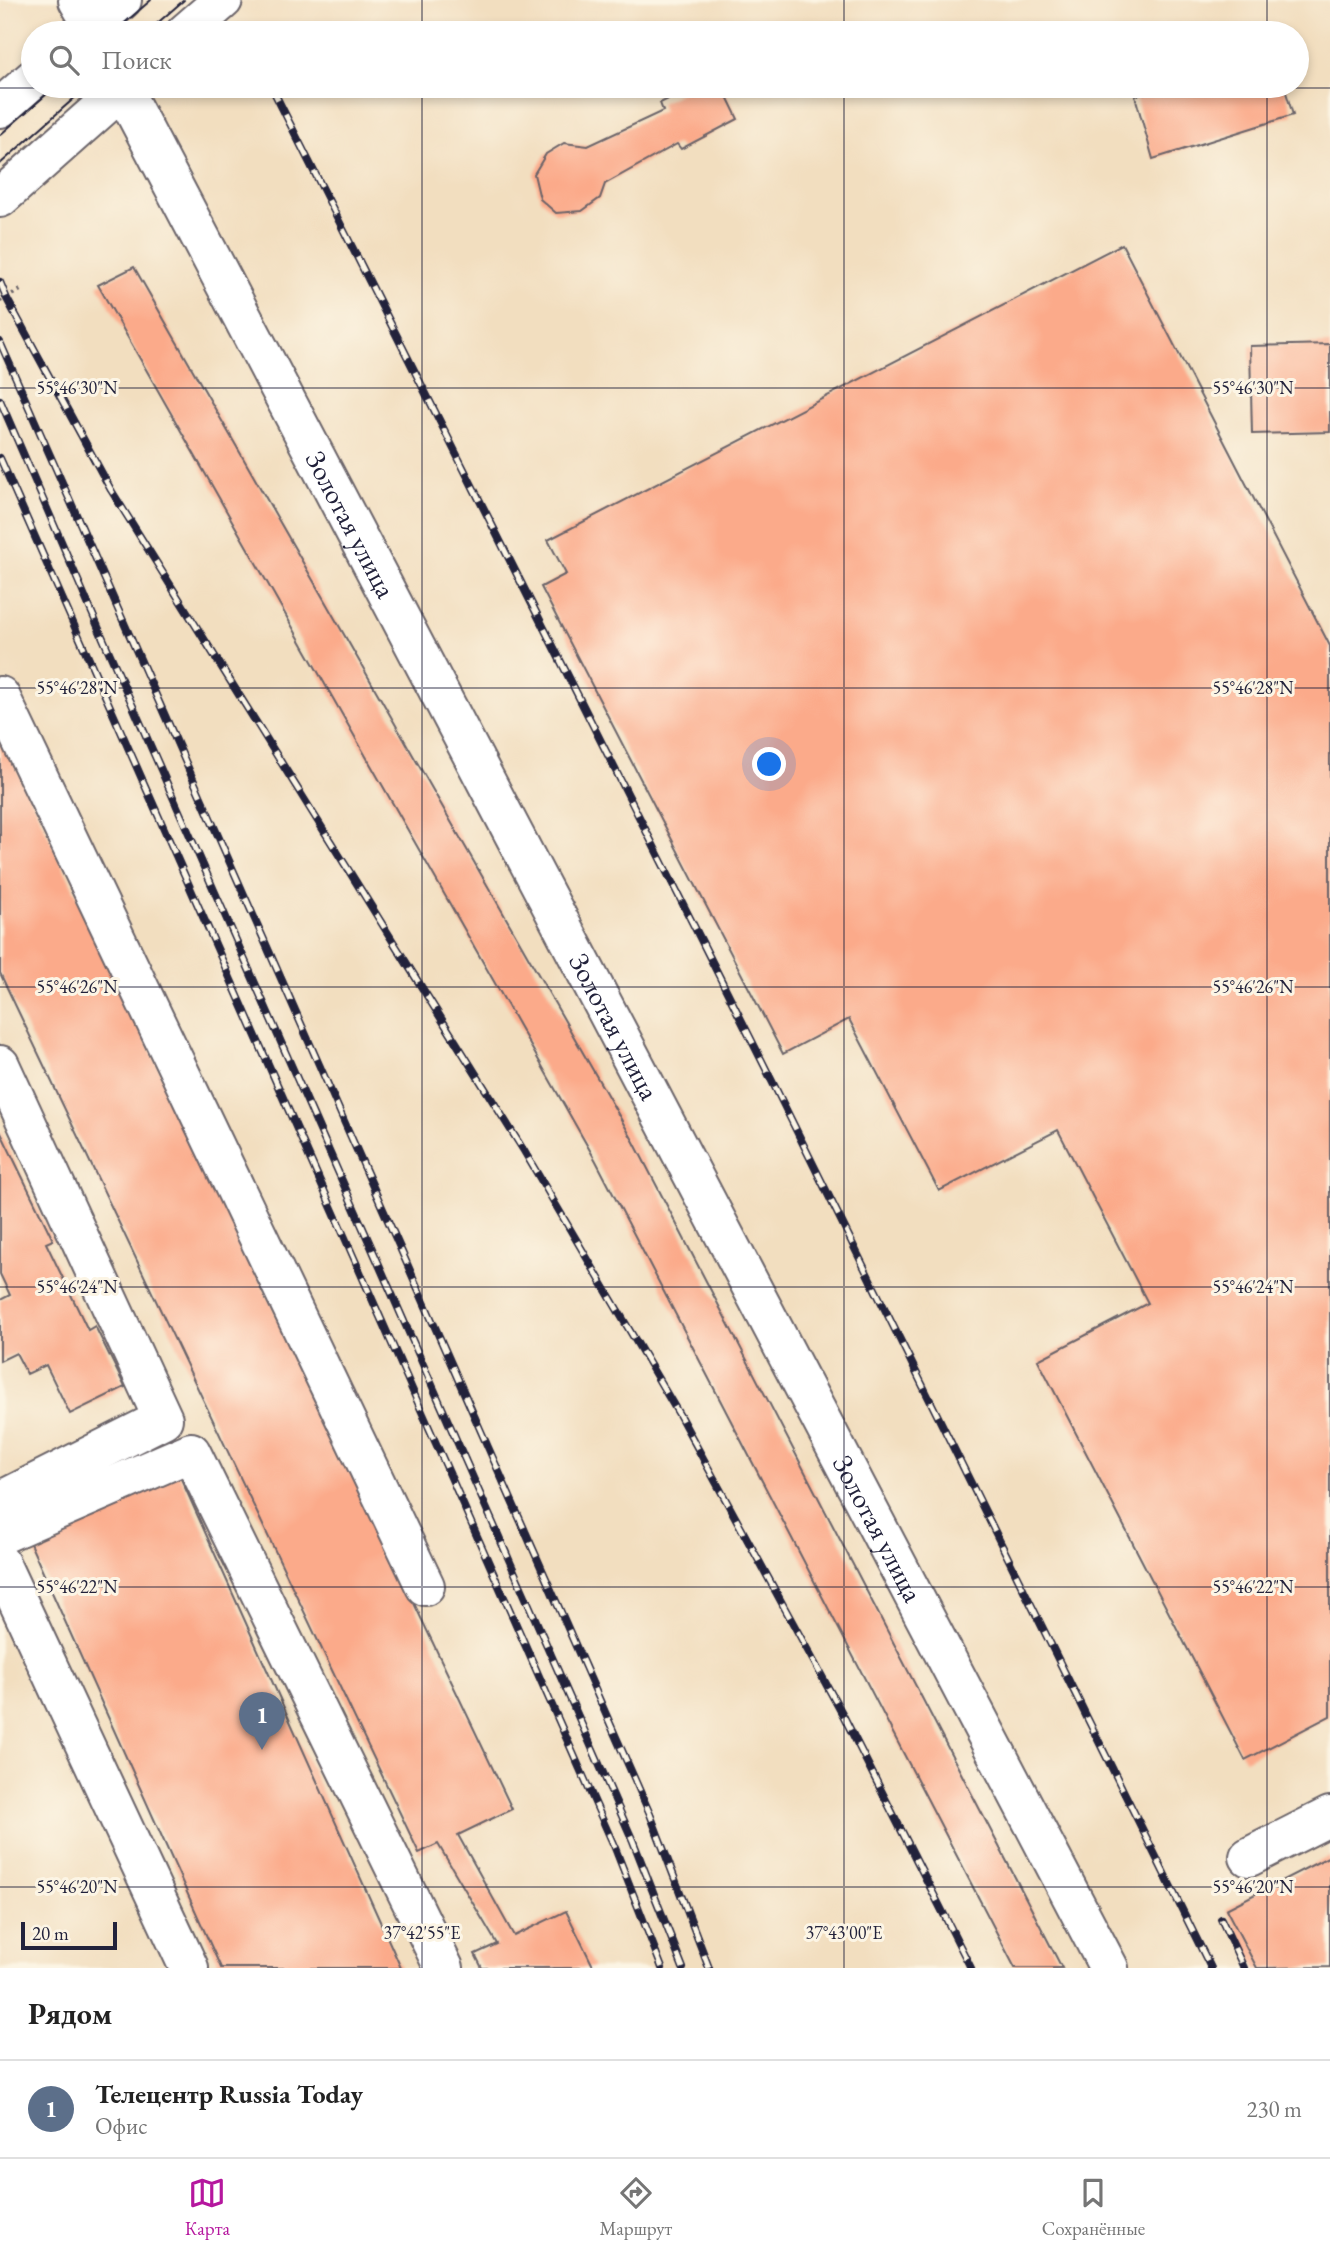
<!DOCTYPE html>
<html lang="ru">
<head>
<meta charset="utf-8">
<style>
	:root { --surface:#fff; --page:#f2f2f2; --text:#222; --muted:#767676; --line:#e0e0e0; --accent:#b5179e }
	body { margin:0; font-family:"EB Garamond",serif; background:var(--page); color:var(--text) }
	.scale { position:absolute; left:21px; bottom:18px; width:96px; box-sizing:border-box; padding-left:7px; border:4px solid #22223b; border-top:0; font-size:19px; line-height:24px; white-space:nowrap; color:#22223b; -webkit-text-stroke:5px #fcf5e5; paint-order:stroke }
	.you { position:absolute; left:770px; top:765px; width:24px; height:24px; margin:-18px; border:5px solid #fff; border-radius:50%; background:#1a73e8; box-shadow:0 0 0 10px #1a73e833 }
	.badge { display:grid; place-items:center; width:46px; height:46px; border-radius:50%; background:var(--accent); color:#fff; font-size:23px; font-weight:700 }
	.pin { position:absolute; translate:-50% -58px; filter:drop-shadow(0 2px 4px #0008) }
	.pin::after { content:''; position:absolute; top:37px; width:24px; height:21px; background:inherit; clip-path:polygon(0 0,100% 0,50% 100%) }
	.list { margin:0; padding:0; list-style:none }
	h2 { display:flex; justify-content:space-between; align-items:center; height:91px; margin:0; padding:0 28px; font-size:30px }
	h2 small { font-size:23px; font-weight:400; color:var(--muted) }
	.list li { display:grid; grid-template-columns:46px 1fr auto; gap:21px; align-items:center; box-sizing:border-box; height:98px; padding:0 28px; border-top:2px solid var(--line) }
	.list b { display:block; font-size:26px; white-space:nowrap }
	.list p { margin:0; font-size:23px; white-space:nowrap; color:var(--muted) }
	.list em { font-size:23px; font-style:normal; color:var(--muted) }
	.icon { flex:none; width:38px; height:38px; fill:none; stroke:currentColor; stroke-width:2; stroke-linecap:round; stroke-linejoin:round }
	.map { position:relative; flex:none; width:1330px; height:1968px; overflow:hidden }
	.search { position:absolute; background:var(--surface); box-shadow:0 4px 10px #0003; left:21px; right:21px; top:21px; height:77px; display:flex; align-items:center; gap:18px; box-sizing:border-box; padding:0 24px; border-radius:38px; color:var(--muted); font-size:26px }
	.sheet { height:189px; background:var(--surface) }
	nav { display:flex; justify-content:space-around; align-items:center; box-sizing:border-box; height:98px; border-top:2px solid var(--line); background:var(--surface); font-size:19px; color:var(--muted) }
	nav a { display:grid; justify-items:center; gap:4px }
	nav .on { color:var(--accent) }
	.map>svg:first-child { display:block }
	.building { fill:#fbaa8a }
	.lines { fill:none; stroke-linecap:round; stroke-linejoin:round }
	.minor-casing { stroke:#6b6469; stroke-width:42 }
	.major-casing { stroke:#6b6469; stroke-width:42 }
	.path { stroke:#6b6469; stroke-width:4.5; stroke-dasharray:2 5; stroke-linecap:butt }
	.minor { stroke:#fff; stroke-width:38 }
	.major { stroke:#fff; stroke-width:38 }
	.tram { stroke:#22223b; stroke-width:2 }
	.rail-casing { stroke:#22223b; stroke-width:8 }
	.rail { stroke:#fcf5e5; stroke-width:5; stroke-dasharray:16; stroke-linecap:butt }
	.ticks { fill:none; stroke:#22223b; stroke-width:2; stroke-opacity:0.45 }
	.labels { text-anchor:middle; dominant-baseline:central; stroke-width:6; stroke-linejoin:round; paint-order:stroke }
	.street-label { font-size:28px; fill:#22223b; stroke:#fcf5e5 }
	.ticks-label { font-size:18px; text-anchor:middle; fill:#22223b; stroke:#fcf5e5; stroke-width:6; stroke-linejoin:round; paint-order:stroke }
</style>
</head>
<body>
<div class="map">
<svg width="1330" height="1968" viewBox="0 0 1330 1968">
	<rect width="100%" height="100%" fill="#fcf5e5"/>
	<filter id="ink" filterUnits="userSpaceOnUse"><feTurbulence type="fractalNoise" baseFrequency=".0143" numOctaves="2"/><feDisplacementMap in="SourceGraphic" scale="14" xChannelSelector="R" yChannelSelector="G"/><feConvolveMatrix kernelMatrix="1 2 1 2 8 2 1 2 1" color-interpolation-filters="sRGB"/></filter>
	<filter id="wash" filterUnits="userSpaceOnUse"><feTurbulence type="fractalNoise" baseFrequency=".00686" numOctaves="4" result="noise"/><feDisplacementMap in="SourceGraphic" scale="28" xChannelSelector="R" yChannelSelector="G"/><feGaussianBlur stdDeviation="1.57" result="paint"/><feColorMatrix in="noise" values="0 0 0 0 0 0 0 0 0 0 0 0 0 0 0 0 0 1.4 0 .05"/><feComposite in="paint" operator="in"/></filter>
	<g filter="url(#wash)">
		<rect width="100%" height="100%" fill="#f2debf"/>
		<g id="blocks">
			<!-- building -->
			<path class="building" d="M695,86H722L738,119L681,149L677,144L605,184L600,198L582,211L556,213L540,199L534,174L546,154L564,143L588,146L663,111L660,103Z
				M1169,86H1284L1293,115L1153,159L1135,96Z
				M1122,244L1330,646V1716L1245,1760L1038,1360L1148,1303L1058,1130L939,1191L849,1019L783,1054L541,587L566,574L548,540Z
				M134,267L634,1142L1062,1968H1015L596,1161L98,285Z
				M1330,344V432L1252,434L1250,346Z
				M0,734L512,1809L458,1835L514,1936L566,1911L594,1968H482L475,1954L497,1944L438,1844L419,1853L0,973Z
				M0,1131L53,1240L46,1243L88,1330L95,1326L125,1387L70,1414L46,1365L27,1374L16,1353L0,1361V1300L10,1295L0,1274Z
				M178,1472L401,1968H221L28,1539Z
				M1330,1856V1967L1257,1968L1226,1909Z"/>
		</g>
	</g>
	<g filter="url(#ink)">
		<use href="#blocks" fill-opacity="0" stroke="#6b6469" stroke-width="2"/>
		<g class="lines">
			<defs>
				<g id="minor">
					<path d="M78,0L97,33"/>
					<path id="s1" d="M121,86L1109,1968"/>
					<path d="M0,696L425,1586"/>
					<path d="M0,1065L163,1419L0,1501"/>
					<path d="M0,1535L191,1452L444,1968"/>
					<path d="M0,1563L189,1968"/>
					<path d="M1249,1857L1330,1816"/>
				</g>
				<path id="major" d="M84,33L122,0
					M185,33L223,0
					M0,108L33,79
					M0,198L126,86"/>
			</defs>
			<!-- minor casing -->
			<use href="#minor" class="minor-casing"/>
			<!-- major casing -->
			<use href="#major" class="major-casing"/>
			<!-- path -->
			<path class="path" d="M0,301L24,288"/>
			<!-- minor -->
			<use href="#minor" class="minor"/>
			<!-- major -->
			<use href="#major" class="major"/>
			<!-- tram -->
			<path class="tram" d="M113,33L151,0
				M146,33L184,0
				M0,135L56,86
				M0,164L88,86"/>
			<defs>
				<path id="rail" d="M271,86L766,1069L1211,1968
					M0,282L7,299L111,490L524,1151L680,1416L843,1715L971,1968
					M0,342L650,1814L709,1968
					M0,400L102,636L633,1841L683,1968
					M0,458L615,1848L662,1968
					M1221,1919L1244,1968"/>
			</defs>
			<!-- rail casing -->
			<use href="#rail" class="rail-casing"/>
			<!-- rail -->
			<use href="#rail" class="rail"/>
		</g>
	</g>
	<!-- ticks -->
	<path class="ticks" d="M422,0V33M844,0V33M1267,0V33M422,86V1968M844,86V1968M1267,86V1968M0,88H1330M0,388H1330M0,688H1330M0,987H1330M0,1287H1330M0,1587H1330M0,1887H1330"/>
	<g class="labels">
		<!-- street labels -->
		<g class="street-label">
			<text stroke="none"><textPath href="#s1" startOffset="495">Золотая улица</textPath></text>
			<text stroke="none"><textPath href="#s1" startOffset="1062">Золотая улица</textPath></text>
			<text stroke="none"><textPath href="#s1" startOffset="1629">Золотая улица</textPath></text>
		</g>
	</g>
	<g class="ticks-label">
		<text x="77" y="394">55°46'30"N</text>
		<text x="1253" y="394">55°46'30"N</text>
		<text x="77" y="694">55°46'28"N</text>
		<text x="1253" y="694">55°46'28"N</text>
		<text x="77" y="993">55°46'26"N</text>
		<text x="1253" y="993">55°46'26"N</text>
		<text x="77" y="1293">55°46'24"N</text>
		<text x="1253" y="1293">55°46'24"N</text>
		<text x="77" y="1593">55°46'22"N</text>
		<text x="1253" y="1593">55°46'22"N</text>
		<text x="77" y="1893">55°46'20"N</text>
		<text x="1253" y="1893">55°46'20"N</text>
		<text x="422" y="1939">37°42'55"E</text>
		<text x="844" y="1939">37°43'00"E</text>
	</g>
</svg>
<div class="scale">20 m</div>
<div class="you"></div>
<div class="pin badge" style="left:262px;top:1750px;background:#5c6f8a">1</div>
<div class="search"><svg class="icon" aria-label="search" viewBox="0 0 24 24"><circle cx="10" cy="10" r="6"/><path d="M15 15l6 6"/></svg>Поиск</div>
</div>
<section class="sheet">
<h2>Рядом<small></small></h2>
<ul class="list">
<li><span class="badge" style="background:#5c6f8a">1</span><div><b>Телецентр Russia Today</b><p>Офис</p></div><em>230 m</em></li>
</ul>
</section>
<nav>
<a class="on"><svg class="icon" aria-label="map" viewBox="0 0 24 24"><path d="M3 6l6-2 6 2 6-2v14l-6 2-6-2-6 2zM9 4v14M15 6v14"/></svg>Карта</a>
<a><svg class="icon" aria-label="directions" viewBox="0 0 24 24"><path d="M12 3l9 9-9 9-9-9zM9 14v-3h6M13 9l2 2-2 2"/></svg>Маршрут</a>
<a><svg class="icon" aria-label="saved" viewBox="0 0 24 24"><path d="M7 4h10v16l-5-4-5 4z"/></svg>Сохранённые</a>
</nav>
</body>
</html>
